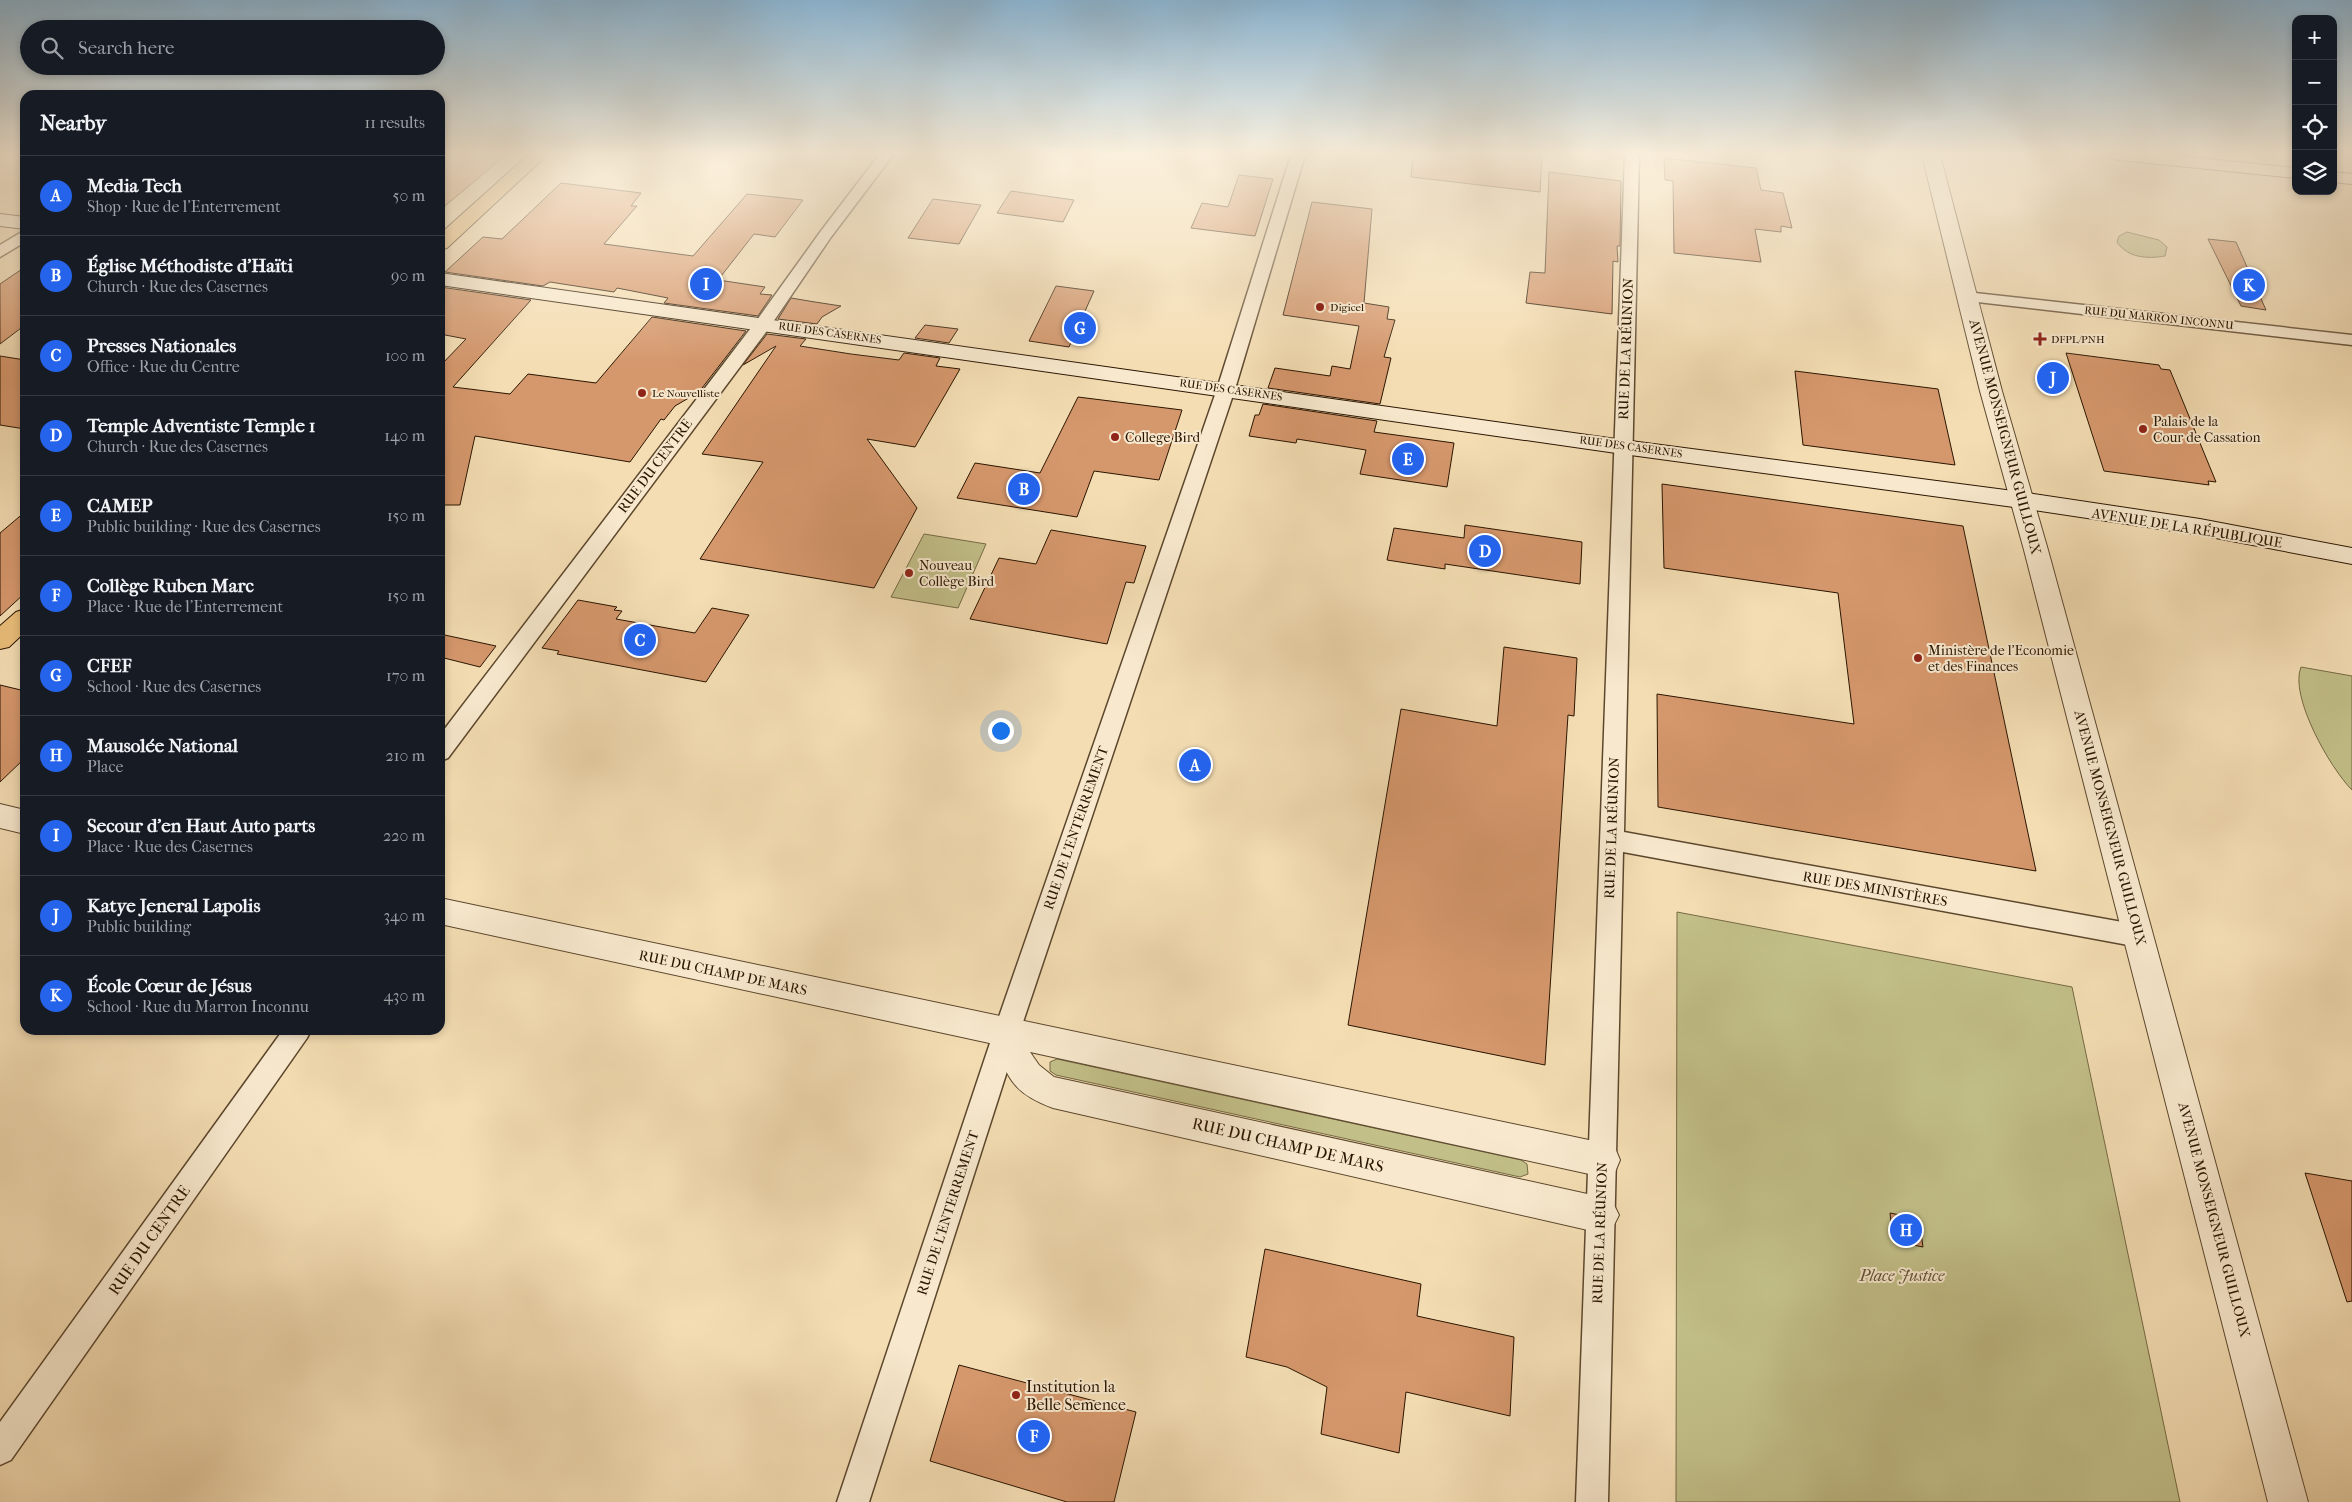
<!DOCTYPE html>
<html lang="en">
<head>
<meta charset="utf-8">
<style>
	:root { --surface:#171b24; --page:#242831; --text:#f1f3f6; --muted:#9ea1a6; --line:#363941; --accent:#2563eb }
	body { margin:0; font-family:"IM FELL French Canon",serif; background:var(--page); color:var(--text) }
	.controls { position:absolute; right:15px; top:15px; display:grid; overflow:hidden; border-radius:10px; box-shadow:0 2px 8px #0003 }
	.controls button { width:45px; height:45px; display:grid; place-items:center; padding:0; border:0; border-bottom:1px solid var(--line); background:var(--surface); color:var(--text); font:25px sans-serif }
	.you { position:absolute; left:1000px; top:730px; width:18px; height:18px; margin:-12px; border:4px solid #fff; border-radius:50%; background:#1a73e8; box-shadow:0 0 0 8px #1a73e833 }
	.badge { display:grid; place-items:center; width:32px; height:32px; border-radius:50%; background:var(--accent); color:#fff; font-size:16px; font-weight:700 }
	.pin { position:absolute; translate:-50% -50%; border:2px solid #fff; box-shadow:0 1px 5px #0006 }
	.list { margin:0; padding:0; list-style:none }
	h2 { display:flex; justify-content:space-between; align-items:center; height:65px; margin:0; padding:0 20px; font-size:21px }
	h2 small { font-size:16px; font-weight:400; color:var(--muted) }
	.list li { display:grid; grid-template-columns:32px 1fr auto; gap:15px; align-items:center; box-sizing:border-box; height:80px; padding:0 20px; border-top:1px solid var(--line) }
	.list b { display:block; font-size:19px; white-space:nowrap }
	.list p { margin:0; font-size:16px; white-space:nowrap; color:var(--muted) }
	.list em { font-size:16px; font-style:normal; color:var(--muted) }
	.icon { flex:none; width:28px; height:28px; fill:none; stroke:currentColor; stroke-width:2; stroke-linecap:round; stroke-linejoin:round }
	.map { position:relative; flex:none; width:2352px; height:1502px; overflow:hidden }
	.search { position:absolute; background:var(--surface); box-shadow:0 2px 8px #0003; left:20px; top:20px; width:425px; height:55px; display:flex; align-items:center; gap:12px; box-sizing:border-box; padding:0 18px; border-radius:28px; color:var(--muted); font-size:19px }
	.panel { position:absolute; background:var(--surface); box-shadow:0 2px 8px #0003; left:20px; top:90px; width:425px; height:945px; border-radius:15px }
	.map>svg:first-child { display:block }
	.green { fill:#c2bf88; stroke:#766a44 }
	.building { fill:#d5976c; stroke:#2a1500 }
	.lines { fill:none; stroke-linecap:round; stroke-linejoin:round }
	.minor-casing { stroke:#5c472d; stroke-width:3 }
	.tertiary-casing { stroke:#5c472d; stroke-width:2 }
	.secondary-casing { stroke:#2a1500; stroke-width:2 }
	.primary-casing { stroke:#2a1500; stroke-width:2 }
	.minor { fill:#f8e9ce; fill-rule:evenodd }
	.tertiary { fill:#f8e9ce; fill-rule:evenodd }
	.secondary { fill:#f8e9ce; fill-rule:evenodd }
	.primary { fill:#eabe7a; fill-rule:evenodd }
	.poi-dot { fill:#8f2418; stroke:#f8e9ce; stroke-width:2 }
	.labels { text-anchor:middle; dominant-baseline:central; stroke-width:4; stroke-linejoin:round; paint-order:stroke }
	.far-poi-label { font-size:11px; fill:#2a1500; stroke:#f8e9ce; text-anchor:start }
	.far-street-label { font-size:11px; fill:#2a1500; stroke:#f8e9ce }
	.street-label { font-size:14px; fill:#2a1500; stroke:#f8e9ce }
	.poi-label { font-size:14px; fill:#2a1500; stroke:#f8e9ce; text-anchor:start }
	.near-street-label { font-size:16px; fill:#2a1500; stroke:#f8e9ce }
	.near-park-label { font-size:16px; font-style:italic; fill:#5f5030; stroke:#f8e9ce }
	.near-poi-label { font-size:16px; fill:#2a1500; stroke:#f8e9ce; text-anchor:start }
</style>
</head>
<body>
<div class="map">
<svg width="2352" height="1502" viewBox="0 0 2352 1502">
	<rect width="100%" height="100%" fill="#f4ddb3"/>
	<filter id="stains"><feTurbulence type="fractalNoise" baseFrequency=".004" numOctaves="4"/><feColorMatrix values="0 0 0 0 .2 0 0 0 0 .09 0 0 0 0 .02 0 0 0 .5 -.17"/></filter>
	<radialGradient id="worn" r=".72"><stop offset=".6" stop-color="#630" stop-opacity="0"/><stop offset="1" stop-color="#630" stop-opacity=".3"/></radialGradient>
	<!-- green -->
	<path class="green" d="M2127,232L2159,240L2167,247L2165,256C2147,259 2128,258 2117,242L2119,236Z
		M924,534L986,544L958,608L891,597Z
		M2301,667L2352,676V790C2330,768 2289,696 2301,667Z
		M1677,912L2072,987L2180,1502H1676Z
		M1057,1059L1521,1160L1527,1164L1528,1174L1520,1177L1056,1075L1050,1071V1062Z"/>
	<!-- building -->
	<path class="building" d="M440,155H506L440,210Z
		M1413,155H1542L1540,192L1411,177Z
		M1664,158L1756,168L1761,190L1783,193L1792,228L1781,226V232L1755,229L1761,262L1674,253L1673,181L1665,180Z
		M1549,172L1621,181L1620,246H1617L1618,262L1613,261L1612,314L1526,303L1530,272L1545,273Z
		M1239,175L1273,179L1255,236L1191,228L1202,203L1228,207Z
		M561,183L641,193L631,206H637L604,244L693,256L747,194L803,200L775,237L754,234L718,280L765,287L760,294L772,295L758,316L664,303L668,298L617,288L614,292L550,282L543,286L445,272L483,237L502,239Z
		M1011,191L1074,200L1063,222L997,213Z
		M933,199L981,205L959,244L908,238Z
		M1312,202L1372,209L1364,303L1389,307L1387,319L1395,320L1384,357L1391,358L1380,404L1268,388L1275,368L1330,376L1332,366L1350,369L1359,326L1283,315Z
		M2208,239L2236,242L2266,310L2241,306Z
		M25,267V325L0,344V284Z
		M1056,286L1094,291L1069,347L1029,341Z
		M440,287L531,300L453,387L510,394L528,374L596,383L652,317L746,331L699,392L675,406L664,420L661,419L630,462L475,436L460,505H440V366L466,339L440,334Z
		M791,298L815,302L841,306L822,317L817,324L778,319Z
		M925,325L958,329L949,343L915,338Z
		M767,334L806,339L800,346L851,354L899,360L904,353L940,358L936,366L960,369L915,447L867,439L917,508L874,588L700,559L763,462L702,454L776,346L743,365Z
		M2066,353L2159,365L2161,369L2170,370L2216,482L2208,481L2209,485L2104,471Z
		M0,356L25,360V429L0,425Z
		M1795,371L1938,389L1955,465L1803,445Z
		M1078,397L1182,410L1159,480L1094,471L1077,517L957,498L975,463L1040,473Z
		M1263,404L1377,421L1374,432L1454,443L1447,487L1360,474L1366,450L1297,439L1296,443L1249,436L1255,415H1259Z
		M1662,484L1963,526L2036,871L1658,807L1657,694L1854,724L1838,593L1664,568Z
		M25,512V593L0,616V533Z
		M1465,525L1582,542L1580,584L1445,564V569L1387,560L1394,528L1464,538Z
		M1051,530L1146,546L1134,583L1126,582L1107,644L970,619L999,558L1036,564Z
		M578,600L617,607L614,610L622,611L616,619L695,633L712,608L749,615L706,682L557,654L559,651L542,648Z
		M440,634L496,646L480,667L440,657Z
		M1504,647L1577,658L1574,716L1568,715L1545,1065L1348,1025L1401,709L1497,726Z
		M0,685L25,691V758L0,782Z
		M2305,1173L2352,1181V1301L2347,1302Z
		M1890,1213L1919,1219L1923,1247L1893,1241Z
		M1265,1249L1421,1284L1417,1316L1514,1337L1510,1416L1406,1392L1399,1453L1321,1434L1327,1387L1287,1367L1246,1357Z
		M959,1365L1136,1412L1114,1502H1067L930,1461Z"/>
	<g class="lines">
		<defs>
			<path id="minor" d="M879,155H893L831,237L769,328L448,758L440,761V735L757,320L821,231Z
				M1291,155H1305L1235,389L1019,1034L869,1502H837L993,1034L1217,389Z
				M1625,155H1639L1624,832L2139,925L2148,928L2152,936L2148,944L2139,947L1623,852L1608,1502H1576Z
				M25,230V242L0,257V245Z
				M1966,292L2352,335V345L1960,300L1958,297L1960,294Z
				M283,1030H311L307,1038L11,1460L0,1465V1422Z"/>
			<path id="tertiary" d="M1922,155H1940L2002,391L2048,550L2308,1502H2268L2024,550L1980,391Z
				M0,804L25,810V834L0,828Z
				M440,898L1603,1143L1615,1148L1620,1160L1615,1172L1603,1177L1030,1052L1039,1065L1054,1077L1601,1197L1613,1203L1619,1215L1613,1227L1601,1233L1053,1108C1014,1093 1010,1082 994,1044L440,924Z"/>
			<path id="secondary" d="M2110,155H2168L2296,168V178L2119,160L2113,159Z
				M2333,172L2352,174V184L2333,182Z
				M0,214L25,217V229L0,226Z
				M440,273L1623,440L2021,492L2200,519L2352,548V564L2200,535L2021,508L1623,454L440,285Z"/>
			<path id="primary" d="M528,155H547L447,248L440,250V234Z
				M25,609V632L9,647L0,649V626L16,612Z"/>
		</defs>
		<!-- minor casing -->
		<use href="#minor" class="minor-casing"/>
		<!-- tertiary casing -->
		<use href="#tertiary" class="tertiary-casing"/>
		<!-- secondary casing -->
		<use href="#secondary" class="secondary-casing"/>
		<!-- primary casing -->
		<use href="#primary" class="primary-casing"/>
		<!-- minor -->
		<use href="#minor" class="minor"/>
		<!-- tertiary -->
		<use href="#tertiary" class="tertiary"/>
		<!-- secondary -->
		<use href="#secondary" class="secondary"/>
		<!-- primary -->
		<use href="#primary" class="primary"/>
	</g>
	<!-- sky -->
	<linearGradient id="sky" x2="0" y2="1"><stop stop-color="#8bb6d4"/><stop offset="0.42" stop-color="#faf0dd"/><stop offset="1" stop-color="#faf0dd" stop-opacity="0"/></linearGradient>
	<rect width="2352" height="365" fill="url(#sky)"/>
	<!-- markers -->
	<g class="poi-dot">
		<circle cx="1320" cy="307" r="5"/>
		<path d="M2037.5 331.5h5v5h5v5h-5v5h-5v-5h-5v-5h5z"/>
		<circle cx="642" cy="393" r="5"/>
		<circle cx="2143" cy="429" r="5"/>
		<circle cx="1115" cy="437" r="5"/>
		<circle cx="909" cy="573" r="5"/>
		<circle cx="1918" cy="658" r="5"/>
		<circle cx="1016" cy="1395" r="5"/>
	</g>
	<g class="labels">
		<!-- far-poi labels -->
		<g class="far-poi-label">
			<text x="1330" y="307">Digicel</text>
			<text x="2051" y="339">DFPL/PNH</text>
			<text x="652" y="393">Le Nouvelliste</text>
		</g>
		<!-- far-street labels -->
		<g class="far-street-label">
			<text transform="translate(2159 318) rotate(6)">RUE DU MARRON INCONNU</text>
			<text transform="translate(830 333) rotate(8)">RUE DES CASERNES</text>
			<text transform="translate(1231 390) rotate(8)">RUE DES CASERNES</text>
			<text transform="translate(1631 447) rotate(8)">RUE DES CASERNES</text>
		</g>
		<!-- street labels -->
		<g class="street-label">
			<text transform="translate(1626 349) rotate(-88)">RUE DE LA RÉUNION</text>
			<text transform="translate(2005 437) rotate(75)">AVENUE MONSEIGNEUR GUILLOUX</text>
			<text transform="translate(655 466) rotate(-53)">RUE DU CENTRE</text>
			<text transform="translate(2187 528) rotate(9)">AVENUE DE LA RÉPUBLIQUE</text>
			<text transform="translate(1076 828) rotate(-71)">RUE DE L'ENTERREMENT</text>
			<text transform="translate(1612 828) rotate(-88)">RUE DE LA RÉUNION</text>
			<text transform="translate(2110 828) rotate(75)">AVENUE MONSEIGNEUR GUILLOUX</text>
			<text transform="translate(1875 889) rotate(10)">RUE DES MINISTÈRES</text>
			<text transform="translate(723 973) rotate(12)">RUE DU CHAMP DE MARS</text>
			<text transform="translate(948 1213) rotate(-72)">RUE DE L'ENTERREMENT</text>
			<text transform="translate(2214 1220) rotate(75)">AVENUE MONSEIGNEUR GUILLOUX</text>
			<text transform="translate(1600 1233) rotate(-88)">RUE DE LA RÉUNION</text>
		</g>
		<!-- poi labels -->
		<g class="poi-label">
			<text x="2153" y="421">Palais de la<tspan x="2153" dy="16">Cour de Cassation</tspan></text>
			<text x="1125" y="437">College Bird</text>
			<text x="919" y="565">Nouveau<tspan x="919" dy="16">Collège Bird</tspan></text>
			<text x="1928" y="650">Ministère de l'Economie<tspan x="1928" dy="16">et des Finances</tspan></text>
		</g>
		<!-- near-street labels -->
		<g class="near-street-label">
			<text transform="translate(1288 1145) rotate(13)">RUE DU CHAMP DE MARS</text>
			<text transform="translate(149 1240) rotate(-55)">RUE DU CENTRE</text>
		</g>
		<!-- near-park labels -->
		<g class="near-park-label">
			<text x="1902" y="1275">Place Justice</text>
		</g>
		<!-- near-poi labels -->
		<g class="near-poi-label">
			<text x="1026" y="1386">Institution la<tspan x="1026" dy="18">Belle Semence</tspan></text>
		</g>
	</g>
	<rect width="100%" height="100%" filter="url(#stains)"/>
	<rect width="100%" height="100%" fill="url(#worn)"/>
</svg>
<div class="controls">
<button>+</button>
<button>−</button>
<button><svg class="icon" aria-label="locate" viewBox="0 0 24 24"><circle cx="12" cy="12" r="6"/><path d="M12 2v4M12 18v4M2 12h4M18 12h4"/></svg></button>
<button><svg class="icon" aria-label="layers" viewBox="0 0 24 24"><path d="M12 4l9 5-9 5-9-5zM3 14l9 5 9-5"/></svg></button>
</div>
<div class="you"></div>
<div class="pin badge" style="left:1195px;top:765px">A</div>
<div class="pin badge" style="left:1024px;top:489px">B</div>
<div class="pin badge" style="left:640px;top:640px">C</div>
<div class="pin badge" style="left:1485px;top:551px">D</div>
<div class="pin badge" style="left:1408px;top:459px">E</div>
<div class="pin badge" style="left:1034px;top:1436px">F</div>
<div class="pin badge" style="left:1080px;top:328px">G</div>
<div class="pin badge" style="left:1906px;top:1230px">H</div>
<div class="pin badge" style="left:706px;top:284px">I</div>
<div class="pin badge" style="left:2053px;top:378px">J</div>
<div class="pin badge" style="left:2249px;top:285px">K</div>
<div class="search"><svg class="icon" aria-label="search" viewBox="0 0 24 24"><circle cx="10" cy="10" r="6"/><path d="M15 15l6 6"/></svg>Search here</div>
<section class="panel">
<h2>Nearby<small>11 results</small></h2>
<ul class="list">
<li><span class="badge">A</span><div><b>Media Tech</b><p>Shop · Rue de l'Enterrement</p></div><em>50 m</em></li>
<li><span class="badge">B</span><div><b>Église Méthodiste d'Haïti</b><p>Church · Rue des Casernes</p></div><em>90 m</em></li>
<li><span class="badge">C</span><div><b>Presses Nationales</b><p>Office · Rue du Centre</p></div><em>100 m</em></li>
<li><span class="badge">D</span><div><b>Temple Adventiste Temple 1</b><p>Church · Rue des Casernes</p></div><em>140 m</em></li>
<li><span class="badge">E</span><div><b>CAMEP</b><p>Public building · Rue des Casernes</p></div><em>150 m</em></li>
<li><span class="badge">F</span><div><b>Collège Ruben Marc</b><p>Place · Rue de l'Enterrement</p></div><em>150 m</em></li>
<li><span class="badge">G</span><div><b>CFEF</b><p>School · Rue des Casernes</p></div><em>170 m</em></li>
<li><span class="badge">H</span><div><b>Mausolée National</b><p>Place</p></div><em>210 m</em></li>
<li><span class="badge">I</span><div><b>Secour d'en Haut Auto parts</b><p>Place · Rue des Casernes</p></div><em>220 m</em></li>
<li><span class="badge">J</span><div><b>Katye Jeneral Lapolis</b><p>Public building</p></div><em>340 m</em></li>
<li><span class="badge">K</span><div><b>École Cœur de Jésus</b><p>School · Rue du Marron Inconnu</p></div><em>430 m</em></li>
</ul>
</section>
</div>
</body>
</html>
